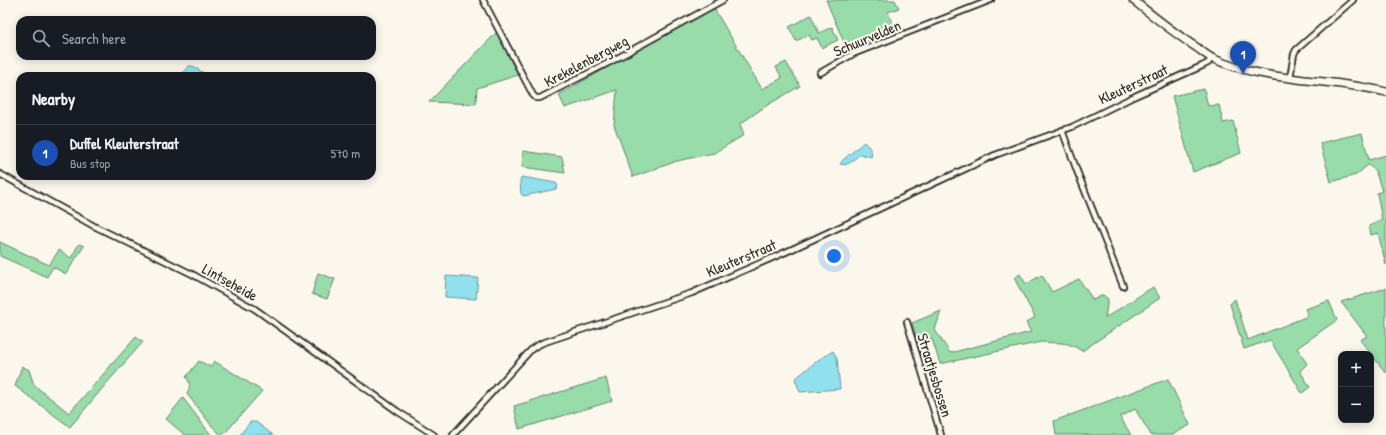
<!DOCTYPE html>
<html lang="en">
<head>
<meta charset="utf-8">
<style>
	:root { --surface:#171b24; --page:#20242c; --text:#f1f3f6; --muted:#9ea1a6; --line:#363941; --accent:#1a73e8 }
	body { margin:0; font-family:"Patrick Hand",sans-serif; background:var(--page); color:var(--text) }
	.controls { position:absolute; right:12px; bottom:12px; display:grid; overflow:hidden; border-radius:8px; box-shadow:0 2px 10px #0003 }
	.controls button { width:36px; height:36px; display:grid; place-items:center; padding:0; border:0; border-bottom:1px solid var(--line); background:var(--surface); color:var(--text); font:20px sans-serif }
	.you { position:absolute; left:834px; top:256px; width:14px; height:14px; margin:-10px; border:3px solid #fff; border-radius:50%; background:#1a73e8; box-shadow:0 0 0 6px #1a73e833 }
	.badge { display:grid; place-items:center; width:26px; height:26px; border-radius:50%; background:var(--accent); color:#fff; font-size:13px; font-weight:700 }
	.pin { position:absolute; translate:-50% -33px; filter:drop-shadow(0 1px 2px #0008) }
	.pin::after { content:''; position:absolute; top:21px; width:14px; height:12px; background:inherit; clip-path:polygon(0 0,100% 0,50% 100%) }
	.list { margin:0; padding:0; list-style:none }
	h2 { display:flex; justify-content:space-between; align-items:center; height:52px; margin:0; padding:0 16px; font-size:17px }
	h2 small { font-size:13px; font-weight:400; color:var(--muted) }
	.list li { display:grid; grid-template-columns:26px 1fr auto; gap:12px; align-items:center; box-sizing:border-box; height:56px; padding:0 16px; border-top:1px solid var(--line) }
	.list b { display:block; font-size:15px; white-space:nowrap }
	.list p { margin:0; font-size:13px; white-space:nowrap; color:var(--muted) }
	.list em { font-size:13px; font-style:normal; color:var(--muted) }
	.icon { flex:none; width:22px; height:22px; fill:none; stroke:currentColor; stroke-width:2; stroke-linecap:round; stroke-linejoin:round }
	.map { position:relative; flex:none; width:1386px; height:435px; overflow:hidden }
	.search { position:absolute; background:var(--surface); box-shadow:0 2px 10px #0003; left:16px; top:16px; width:360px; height:44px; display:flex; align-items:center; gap:10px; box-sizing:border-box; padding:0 14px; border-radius:12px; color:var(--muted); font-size:15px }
	.panel { position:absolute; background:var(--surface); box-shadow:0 2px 10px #0003; left:16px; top:72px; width:360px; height:108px; border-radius:12px }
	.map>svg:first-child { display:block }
	.green { fill:#97dca9; stroke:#61846a }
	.water { fill:#90e0ed; stroke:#68989f }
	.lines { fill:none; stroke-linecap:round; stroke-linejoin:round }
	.street-casing { stroke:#2b2b2b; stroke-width:8 }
	.secondary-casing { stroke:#2b2b2b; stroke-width:10 }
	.street { stroke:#fbf7ec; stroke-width:4.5 }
	.secondary { stroke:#fbf7ec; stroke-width:7 }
	.labels { text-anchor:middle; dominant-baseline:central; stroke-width:4; stroke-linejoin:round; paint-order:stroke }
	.street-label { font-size:15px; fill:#2b2b2b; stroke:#fbf7ec }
</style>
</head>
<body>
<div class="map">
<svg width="1386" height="435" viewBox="0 0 1386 435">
	<rect width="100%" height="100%" fill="#fbf7ec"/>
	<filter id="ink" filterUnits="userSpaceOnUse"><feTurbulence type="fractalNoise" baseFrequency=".025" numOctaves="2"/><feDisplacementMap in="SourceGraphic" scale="8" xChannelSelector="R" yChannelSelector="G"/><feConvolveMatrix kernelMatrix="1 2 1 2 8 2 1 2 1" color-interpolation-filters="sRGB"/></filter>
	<g filter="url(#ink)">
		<!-- green -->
		<path class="green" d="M826,0H895L899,8L888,12L897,35L849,54Z
			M713,7L762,89L782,78L776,67L786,62L800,86L766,106L740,124L744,135L714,153L677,161L633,177L614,125L617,90L565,108L559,95Z
			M811,15L819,33L832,27L838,40L822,48L817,38L812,40L809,35L796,41L789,27Z
			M497,32L518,75L477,88L476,104L429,102Z
			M1204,89L1208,106L1219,105L1223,123L1233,121L1241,153L1193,172L1172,96Z
			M1362,133L1369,160L1386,155V265L1378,233L1371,235L1369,226L1382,220L1377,193L1382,191L1375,170L1368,165L1356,175L1331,182L1320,143Z
			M523,151L562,157L565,173L522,167Z
			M0,242L49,265L59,250L71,258L79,244L84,246L66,274L53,267L47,277L0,256Z
			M318,273L335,279L327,299L312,294Z
			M1020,274L1026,284L1042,275L1052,292L1079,279L1093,300L1103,295L1108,299L1105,318L1153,287L1160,298L1082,351C1065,340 1060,344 1041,342L940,364L932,339L918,343L912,323L941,311L935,330L950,353L1031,332L1026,323L1035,317L1014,278Z
			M1386,288V373L1360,340L1367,336L1341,302Z
			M1235,299L1248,340L1308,316L1305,309L1329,301L1337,320L1297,348L1307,364L1300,371L1310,387L1302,393L1270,340L1244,349L1230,304Z
			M136,337L143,342L106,384L70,427L15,386L22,366L29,370L34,385L69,413Z
			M199,361L211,367L214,361L262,391L225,433L221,435L212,426L187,394C190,387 191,383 186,377Z
			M606,378L612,401L519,429L514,406Z
			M1168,379L1190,425L1172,435H1151L1135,409L1120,417L1131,435H1056L1054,421Z
			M183,398L211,435H185L166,419Z"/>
		<!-- water -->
		<path class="water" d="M189,66H193L208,76H180Z
			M864,142L869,147L872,153L871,157L860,154C854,159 849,167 840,164L843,160Z
			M522,177L556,183L558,186L556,189L524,196L521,194L520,180Z
			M446,276L478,278L476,299L445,297Z
			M833,351L837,358L840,389L800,392L795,379L818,360Z
			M250,422H256L273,435H240Z"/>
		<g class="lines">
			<defs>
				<path id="street" d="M483,0L533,95L536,98H540L610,62L723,0
					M820,73L853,54L991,0
					M1290,78L1294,54L1296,50L1353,0
					M1062,130L1077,171L1123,286
					M0,174L94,226L192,274L255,309L397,411L434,435
					M907,322L941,435
					M453,435L528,353L533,348L542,343L692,293L788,251L995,155L1072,127L1135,96L1202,66L1208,63L1212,58"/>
				<path id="secondary" d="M1133,0C1153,16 1174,33 1196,47C1202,51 1207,56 1214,59C1268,83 1329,78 1386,92"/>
			</defs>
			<!-- street casing -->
			<use href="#street" class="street-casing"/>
			<!-- secondary casing -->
			<use href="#secondary" class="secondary-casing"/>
			<!-- street -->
			<use href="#street" class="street"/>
			<!-- secondary -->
			<use href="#secondary" class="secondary"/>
		</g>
	</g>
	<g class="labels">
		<!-- street labels -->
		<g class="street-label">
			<text transform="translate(867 38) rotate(-23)">Schuurvelden</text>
			<text transform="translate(586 61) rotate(-28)">Krekelenbergweg</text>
			<text transform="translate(1133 84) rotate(-25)">Kleuterstraat</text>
			<text transform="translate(741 258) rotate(-23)">Kleuterstraat</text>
			<text transform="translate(230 282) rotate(29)">Lintseheide</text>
			<text transform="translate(935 375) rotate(73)">Straatjesbossen</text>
		</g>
	</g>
</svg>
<div class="controls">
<button>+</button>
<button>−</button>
</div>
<div class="you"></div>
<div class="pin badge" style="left:1243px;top:74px;background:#1a4fb4">1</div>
<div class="search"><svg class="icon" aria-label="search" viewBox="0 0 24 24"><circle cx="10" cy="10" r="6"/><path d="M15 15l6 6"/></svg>Search here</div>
<section class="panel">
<h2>Nearby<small></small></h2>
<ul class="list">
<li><span class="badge" style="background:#1a4fb4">1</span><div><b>Duffel Kleuterstraat</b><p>Bus stop</p></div><em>570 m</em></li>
</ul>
</section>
</div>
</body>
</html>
